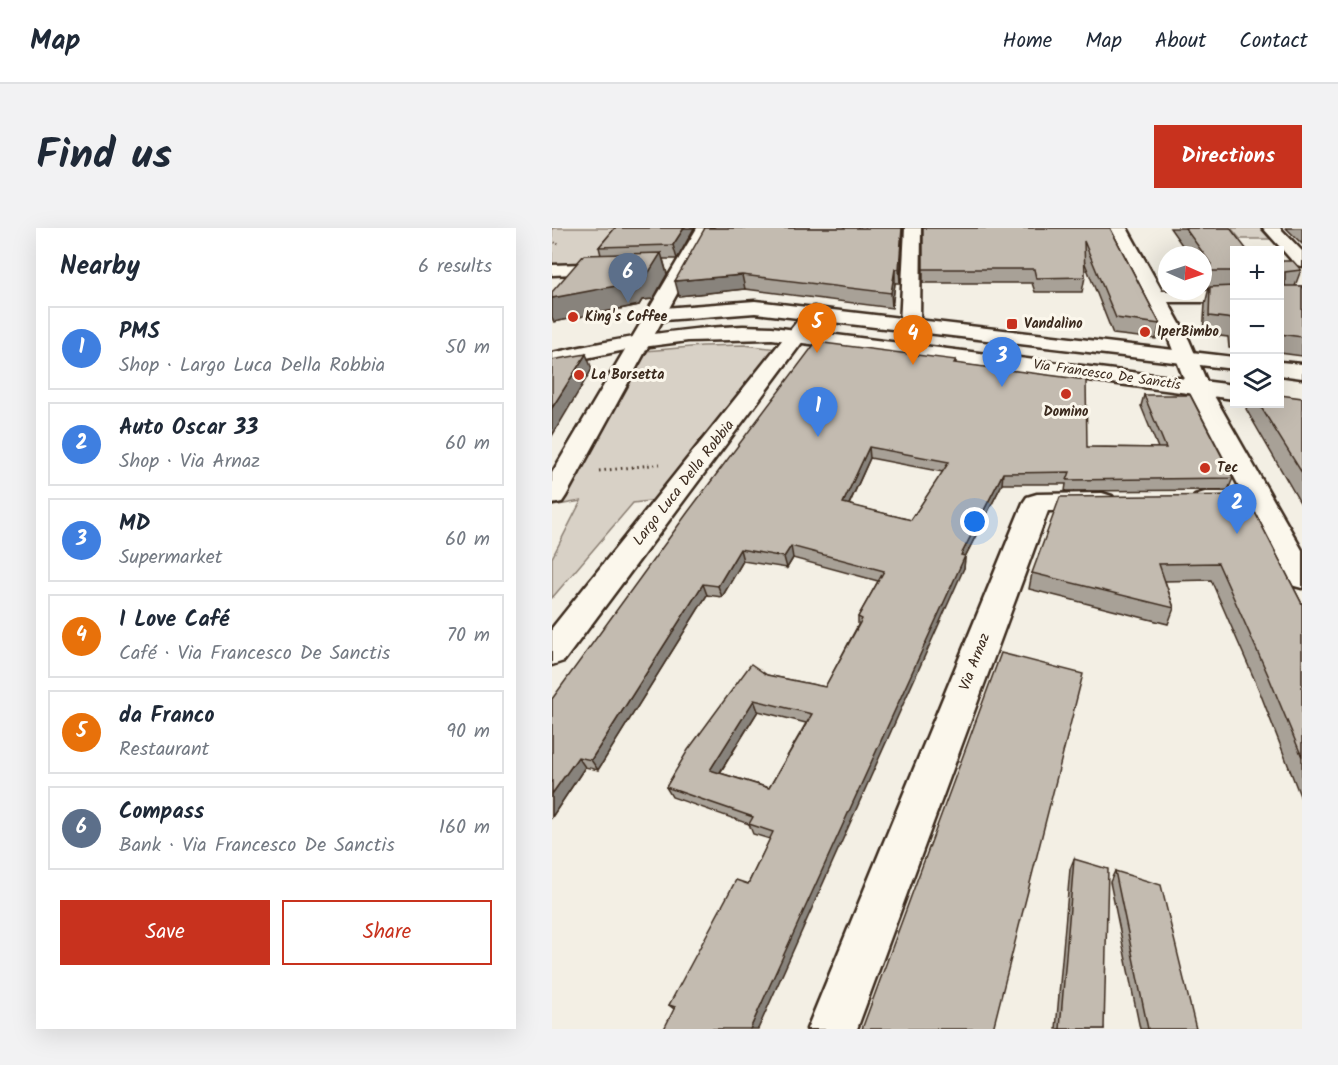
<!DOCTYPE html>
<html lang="en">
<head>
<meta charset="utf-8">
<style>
	:root { --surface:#fff; --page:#f2f2f3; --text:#1f2937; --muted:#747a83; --line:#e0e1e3; --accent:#c8321e }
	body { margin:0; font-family:Kalam,sans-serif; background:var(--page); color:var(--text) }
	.controls { position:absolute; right:18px; top:18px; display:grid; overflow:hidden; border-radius:0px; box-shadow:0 6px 24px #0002 }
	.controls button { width:54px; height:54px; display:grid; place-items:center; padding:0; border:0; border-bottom:2px solid var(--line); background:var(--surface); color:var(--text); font:30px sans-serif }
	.compass { position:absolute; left:606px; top:18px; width:54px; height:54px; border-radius:50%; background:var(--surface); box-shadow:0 6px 24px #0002; rotate:93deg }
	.you { position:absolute; left:423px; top:294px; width:21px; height:21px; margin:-15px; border:4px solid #fff; border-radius:50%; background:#1a73e8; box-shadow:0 0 0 9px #1a73e833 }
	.badge { display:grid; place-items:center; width:39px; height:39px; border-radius:50%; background:var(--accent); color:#fff; font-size:20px; font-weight:700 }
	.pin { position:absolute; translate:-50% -50px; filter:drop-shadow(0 2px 3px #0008) }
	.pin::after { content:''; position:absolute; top:32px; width:21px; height:18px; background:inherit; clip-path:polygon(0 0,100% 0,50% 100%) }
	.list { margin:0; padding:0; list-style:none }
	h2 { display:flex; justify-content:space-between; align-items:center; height:78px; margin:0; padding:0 24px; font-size:26px }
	h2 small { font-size:20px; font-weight:400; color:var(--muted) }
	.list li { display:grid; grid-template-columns:39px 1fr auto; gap:18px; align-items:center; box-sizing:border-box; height:84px; margin:0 12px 12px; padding:0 12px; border:2px solid var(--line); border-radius:0px }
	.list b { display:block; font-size:22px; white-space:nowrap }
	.list p { margin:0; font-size:20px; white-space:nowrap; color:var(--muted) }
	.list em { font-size:20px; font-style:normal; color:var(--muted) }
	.actions { display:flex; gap:12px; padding:18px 24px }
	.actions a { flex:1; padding:14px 0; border:2px solid var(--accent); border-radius:0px; text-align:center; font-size:21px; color:var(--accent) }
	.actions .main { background:var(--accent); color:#fff }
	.icon { flex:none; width:33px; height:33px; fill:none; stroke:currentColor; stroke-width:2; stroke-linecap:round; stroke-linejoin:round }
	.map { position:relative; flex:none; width:750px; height:801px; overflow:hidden; border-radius:0px }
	header { display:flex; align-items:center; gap:36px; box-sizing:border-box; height:84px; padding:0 30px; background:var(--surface); border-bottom:2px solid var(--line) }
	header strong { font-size:28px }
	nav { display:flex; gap:33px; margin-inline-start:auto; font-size:21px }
	.intro { display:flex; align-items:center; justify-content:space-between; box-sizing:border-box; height:144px; padding:0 36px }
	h1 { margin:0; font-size:42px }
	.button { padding:15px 27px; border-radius:0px; background:var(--accent); color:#fff; font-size:21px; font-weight:700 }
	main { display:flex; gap:36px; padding:0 36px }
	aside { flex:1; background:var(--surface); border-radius:0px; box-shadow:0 6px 24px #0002 }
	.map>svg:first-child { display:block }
	.green { fill:#d8d1c6; stroke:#8a7e72; stroke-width:1.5 }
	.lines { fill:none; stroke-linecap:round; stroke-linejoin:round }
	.street-casing { stroke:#3b2a1e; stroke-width:5 }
	.secondary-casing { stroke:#3b2a1e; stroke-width:5 }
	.path-far1 { stroke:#3b2a1e; stroke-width:2; stroke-dasharray:1 2; stroke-linecap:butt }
	.path { stroke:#3b2a1e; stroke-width:3; stroke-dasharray:1.5 4; stroke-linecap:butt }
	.street { fill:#fbf7ec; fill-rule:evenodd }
	.secondary { fill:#fbf7ec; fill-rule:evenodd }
	.wall { fill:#a8a197; stroke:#3b2a1e; stroke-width:1.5; fill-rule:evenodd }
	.shaded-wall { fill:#88837b; stroke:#3b2a1e; stroke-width:1.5 }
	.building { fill:#c3bbb0; stroke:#3b2a1e; stroke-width:1.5; fill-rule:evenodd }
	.poi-dot { fill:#c8321e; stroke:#fbf7ec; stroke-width:2 }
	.labels { text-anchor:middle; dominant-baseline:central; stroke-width:6; stroke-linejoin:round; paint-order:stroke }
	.far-poi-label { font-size:14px; font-weight:bold; fill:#3b2a1e; stroke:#fbf7ec; text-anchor:start }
	.far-street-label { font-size:14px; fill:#3b2a1e; stroke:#fbf7ec }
	.street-label { font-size:15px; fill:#3b2a1e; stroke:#fbf7ec }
</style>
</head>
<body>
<header>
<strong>Map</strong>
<nav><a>Home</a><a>Map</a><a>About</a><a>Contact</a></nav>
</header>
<div class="intro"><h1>Find us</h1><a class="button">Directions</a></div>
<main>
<aside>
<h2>Nearby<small>6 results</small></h2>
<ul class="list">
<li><span class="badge" style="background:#3f7fe0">1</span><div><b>PMS</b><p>Shop · Largo Luca Della Robbia</p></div><em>50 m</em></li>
<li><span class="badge" style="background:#3f7fe0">2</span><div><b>Auto Oscar 33</b><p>Shop · Via Arnaz</p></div><em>60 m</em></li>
<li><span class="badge" style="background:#3f7fe0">3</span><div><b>MD</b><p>Supermarket</p></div><em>60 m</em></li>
<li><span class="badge" style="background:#e8710a">4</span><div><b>I Love Café</b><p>Café · Via Francesco De Sanctis</p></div><em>70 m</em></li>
<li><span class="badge" style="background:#e8710a">5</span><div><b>da Franco</b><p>Restaurant</p></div><em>90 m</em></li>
<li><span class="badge" style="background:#5c6f8a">6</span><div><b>Compass</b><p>Bank · Via Francesco De Sanctis</p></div><em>160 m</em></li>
</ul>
<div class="actions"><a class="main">Save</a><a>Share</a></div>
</aside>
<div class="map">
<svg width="750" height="801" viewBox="0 0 750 801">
	<rect width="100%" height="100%" fill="#f3efe4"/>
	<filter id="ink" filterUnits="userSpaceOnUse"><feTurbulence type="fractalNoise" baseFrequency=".0167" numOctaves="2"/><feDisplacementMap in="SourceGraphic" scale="12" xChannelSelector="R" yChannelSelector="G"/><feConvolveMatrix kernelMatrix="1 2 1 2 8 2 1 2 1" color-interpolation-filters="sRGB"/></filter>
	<g filter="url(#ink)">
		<!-- green -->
		<path class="green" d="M0,0H74L41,41L0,42Z
			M679,0H708L718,11H688Z
			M192,117L234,122L121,270L81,275L0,370V330L29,273L0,278V268L82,124L150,118Z"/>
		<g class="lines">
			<defs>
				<path id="street" d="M145,0H161L14,268L10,274L0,276V245Z
					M353,0H369L368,96L365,100H351L348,96Z
					M559,0H575L610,63L682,62V74H616L637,112L657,159L750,322V360L739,357L699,281L653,282L643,279L639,273L643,267L653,264H690L635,159L617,112Z
					M711,0H728L750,23V38L744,37Z
					M63,35L69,36L72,40L69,44L0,47V37Z
					M262,79L269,81L272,85L269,89L12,433L0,437V400L255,81Z
					M550,265L560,268L564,274L560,280L550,283H496L305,801H255L471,275L475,269L485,266Z"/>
				<path id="secondary" d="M203,73L682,129V141L203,85L112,92L105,90L102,86L105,82L112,80Z
					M191,98L220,99L682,157V171L220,111L136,113L83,120L0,137V125C63,111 126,100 191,98Z
					M728,134L750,136V150L728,147Z"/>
			</defs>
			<!-- street casing -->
			<use href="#street" class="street-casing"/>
			<!-- secondary casing -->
			<use href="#secondary" class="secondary-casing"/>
			<!-- path-far1 -->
			<path class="path-far1" d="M0,13L8,17"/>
			<!-- path -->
			<path class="path" d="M47,243L108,236"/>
			<!-- street -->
			<use href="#street" class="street"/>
			<!-- secondary -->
			<use href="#secondary" class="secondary"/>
		</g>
		<!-- wall -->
		<path class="wall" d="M63,0H142L125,31H111L115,46L101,71L90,72L87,77L2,94L0,89V64L49,27L47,19Z
			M153,0H351L348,55H343L340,80L193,61L127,68Z
			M371,0H558L608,96L604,111L561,106L532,33L533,49L530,64H483L480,55H371Z
			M618,0H678L682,22V120H677L676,109L651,106L653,76L657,60H653L654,53L651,48V27H637Z
			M734,0H750V16Z
			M728,33L749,42L743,58H750V128L728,125Z
			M404,132V136L535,219L606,220L589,178L592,167L681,250L676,262L513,263L514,256H450L413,329L412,340L122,781L117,777L196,656L218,611L201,606L197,596L120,569L114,559L215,447L273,459L306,397V389L326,353L241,330L235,340L191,333L170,369L155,367L46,542L33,539L0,589V471ZM318,230L391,244L359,292L297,277ZM206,483L254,495L217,560L168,545Z
			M750,170V278L694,181L696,176H728Z
			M694,267L750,376V573L707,462L659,352L613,353L622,380L616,396L477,361L480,345Z
			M522,631L552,801H504L518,641Z
			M563,643L644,801H588L558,654Z"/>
		<!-- shaded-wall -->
		<path class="shaded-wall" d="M132,0H142L125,31L121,17Z
			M350,0H351L348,55L347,41Z
			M109,25L115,46L101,71L90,72L87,77L2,94L0,89V70L84,50Z
			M343,41V55L340,80L339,65Z
			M190,47L193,61L127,68L123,53Z
			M34,126L40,141L0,208V180Z
			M317,219L318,230L292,287L291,275Z
			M451,245L450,256L413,329L412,340L206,801H198L409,327Z
			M239,318L241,330L235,340L232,329Z
			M188,321L191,333L170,369L166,358Z
			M151,356L155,367L46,542L39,532Z
			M202,472L206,483L163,552L158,542Z
			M26,529L33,539L0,589V566Z"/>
		<!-- building -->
		<path class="building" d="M63,0H132L121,17L47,19Z
			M153,0H350L347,41H343L339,65L190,47L123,53Z
			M371,0H558L608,96L564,90L532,13L533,49L484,50L482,41H371Z
			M633,0H678L695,22H682V43H658L659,36Z
			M109,25L94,49L84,50L80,55L0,70V64L32,27Z
			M728,33H741L749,42L733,44V58H750V109L728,106Z
			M682,58V92V91L657,88L658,59Z
			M264,114L404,132L402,135L534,152L535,219L614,220L592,167H638L681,250L515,252L518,244L451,245L409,327L413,328L198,801H112L123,779L117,777L184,652L196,656L221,604L197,596L201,589L114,559L136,522L199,436L215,447L273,459L310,391L306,389L332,343L239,318L232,329L188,321L166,358L151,356L39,532L26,529L0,566V471L136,284ZM317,219L397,234L359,292L291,275ZM202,472L260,486L217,560L158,542Z
			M34,126L0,180V132Z
			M728,167L750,170V245L707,176H728Z
			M694,267L750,376V529L716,447L666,335L607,336L622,380L480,345L508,269Z
			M449,425L531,446L441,801H310Z
			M522,631L556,641L552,801H508Z
			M563,643L609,657L644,801H596Z"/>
	</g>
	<!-- markers -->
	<g class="poi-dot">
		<circle cx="21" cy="89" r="6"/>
		<rect x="454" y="90" width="12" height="12" rx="3"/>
		<circle cx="593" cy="104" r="6"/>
		<circle cx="27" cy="147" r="6"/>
		<circle cx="514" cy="166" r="6"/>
		<circle cx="653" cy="240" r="6"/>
	</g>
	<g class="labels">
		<!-- far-poi labels -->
		<g class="far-poi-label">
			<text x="33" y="89">King's Coffee</text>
			<text x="472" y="96">Vandalino</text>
			<text x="605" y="104">IperBimbo</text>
			<text x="39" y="147">La Borsetta</text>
			<text x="514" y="184" text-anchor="middle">Domino</text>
			<text x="665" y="240">Tec</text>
		</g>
		<!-- far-street labels -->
		<g class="far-street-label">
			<text transform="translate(555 147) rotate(8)">Via Francesco De Sanctis</text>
		</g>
		<!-- street labels -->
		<g class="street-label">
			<text transform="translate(132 255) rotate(-52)">Largo Luca Della Robbia</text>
			<text transform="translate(423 434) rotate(-69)">Via Arnaz</text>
		</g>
	</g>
</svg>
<div class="controls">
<button>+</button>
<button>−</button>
<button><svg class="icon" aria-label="layers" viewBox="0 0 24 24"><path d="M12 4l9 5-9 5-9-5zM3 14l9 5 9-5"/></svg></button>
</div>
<svg class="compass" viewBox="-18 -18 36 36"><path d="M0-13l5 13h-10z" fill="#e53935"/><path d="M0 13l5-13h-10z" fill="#747a83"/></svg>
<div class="you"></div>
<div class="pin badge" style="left:266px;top:209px;background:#3f7fe0">1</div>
<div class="pin badge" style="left:685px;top:306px;background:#3f7fe0">2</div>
<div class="pin badge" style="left:450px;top:159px;background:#3f7fe0">3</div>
<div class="pin badge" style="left:361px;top:137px;background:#e8710a">4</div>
<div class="pin badge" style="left:265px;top:125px;background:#e8710a">5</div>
<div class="pin badge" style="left:76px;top:75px;background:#5c6f8a">6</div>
</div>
</main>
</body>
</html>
